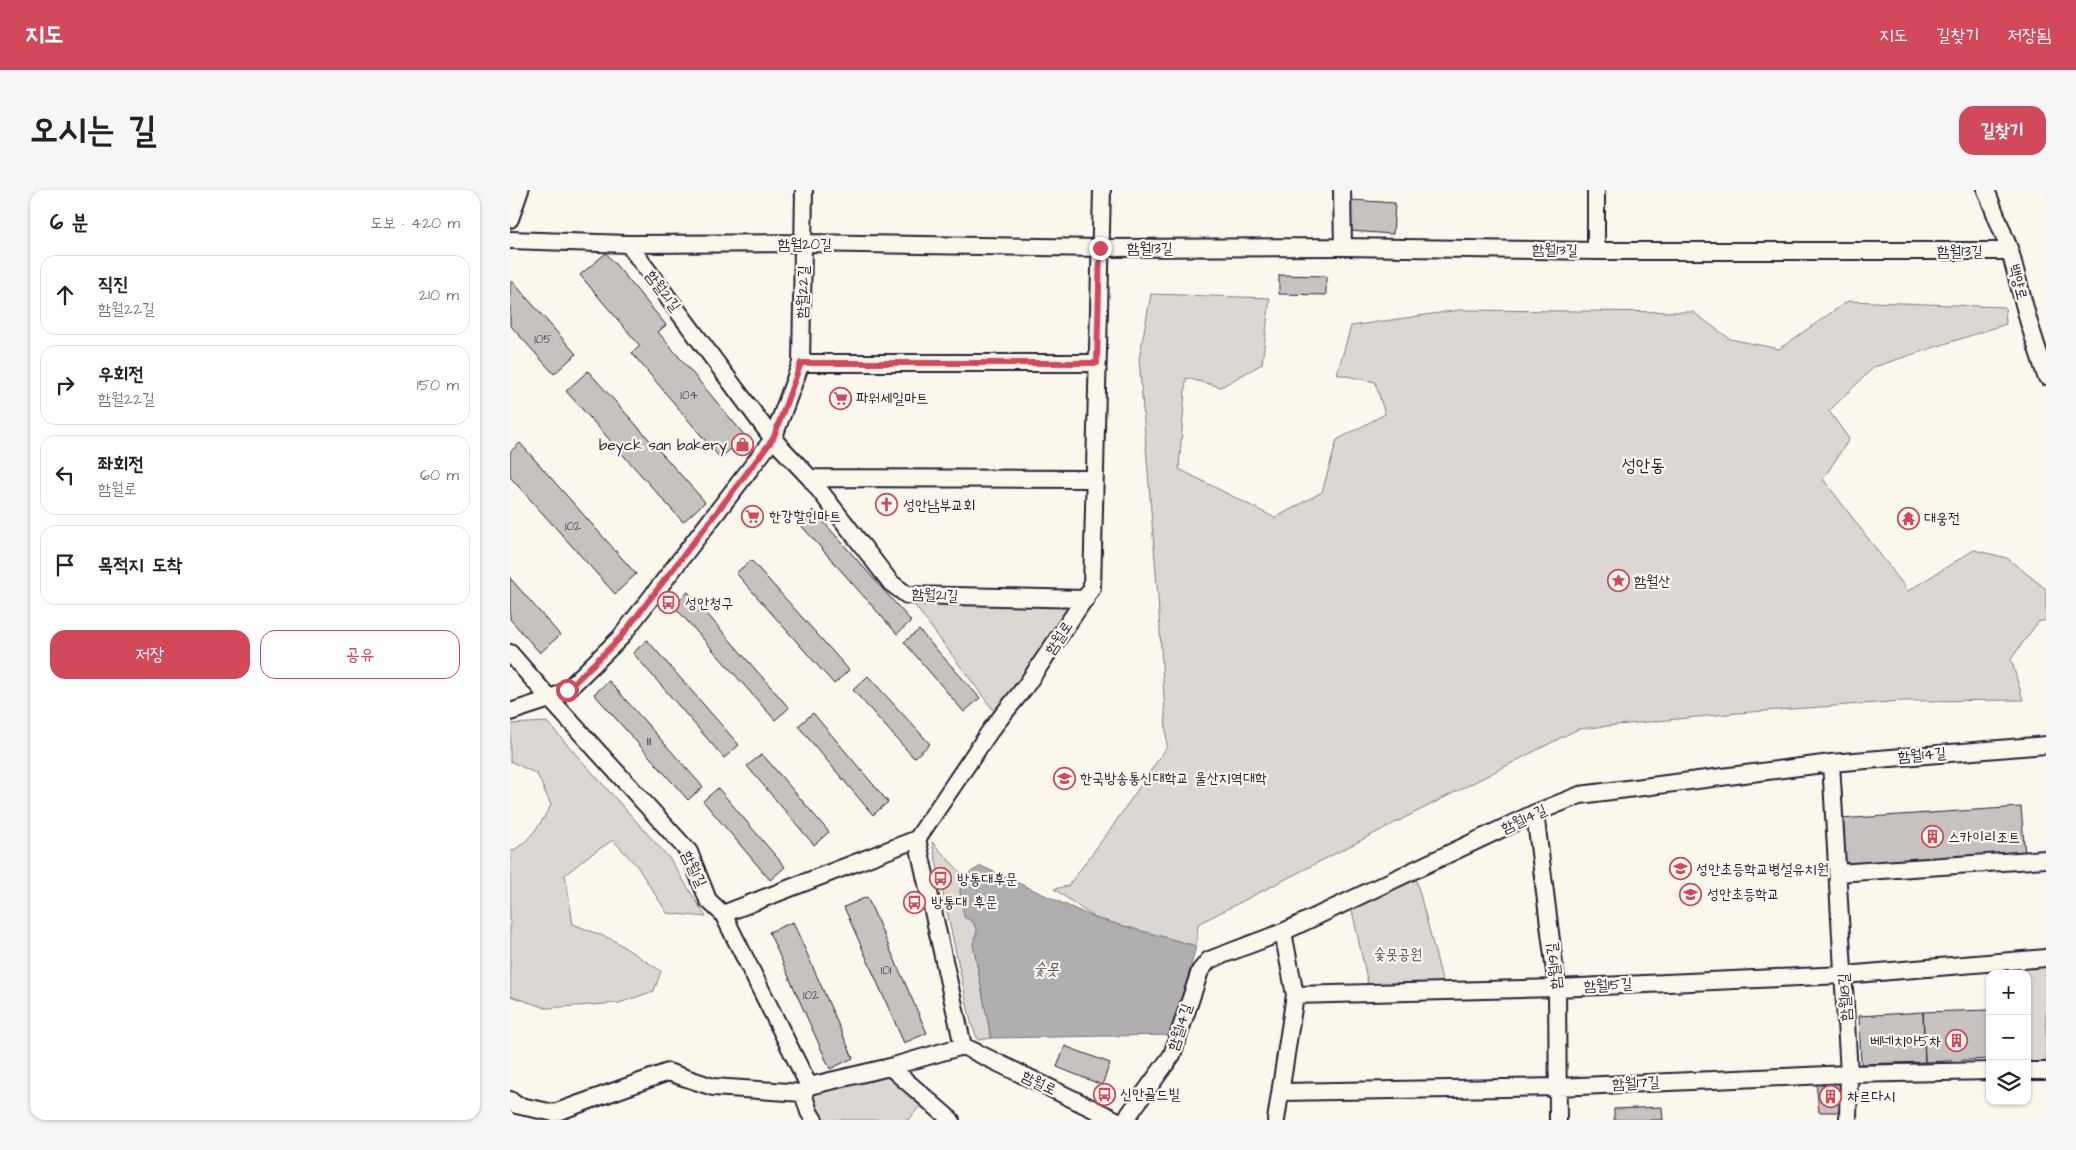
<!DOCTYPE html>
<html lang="ko">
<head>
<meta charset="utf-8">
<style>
	:root { --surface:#fff; --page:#f6f6f6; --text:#222; --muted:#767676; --line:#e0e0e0; --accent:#d1495b }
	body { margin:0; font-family:"Architects Daughter","Poor Story",sans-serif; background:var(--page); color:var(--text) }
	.controls { position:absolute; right:15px; bottom:15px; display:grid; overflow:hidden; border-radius:10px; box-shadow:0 1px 4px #0004 }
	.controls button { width:45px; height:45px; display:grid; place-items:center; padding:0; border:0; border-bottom:1px solid var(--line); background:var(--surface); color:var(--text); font:25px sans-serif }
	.stop { position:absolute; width:15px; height:15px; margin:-11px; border:4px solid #d1495b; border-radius:50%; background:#fff }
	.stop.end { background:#d1495b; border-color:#fff; box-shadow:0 1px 5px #0008 }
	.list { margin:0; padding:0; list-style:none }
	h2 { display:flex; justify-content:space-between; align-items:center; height:65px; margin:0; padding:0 20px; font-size:21px }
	h2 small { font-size:16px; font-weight:400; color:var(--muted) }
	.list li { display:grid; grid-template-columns:32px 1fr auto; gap:15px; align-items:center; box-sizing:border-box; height:80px; margin:0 10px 10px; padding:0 10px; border:1px solid var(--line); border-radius:15px }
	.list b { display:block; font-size:19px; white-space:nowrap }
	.list p { margin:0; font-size:16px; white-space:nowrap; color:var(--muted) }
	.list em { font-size:16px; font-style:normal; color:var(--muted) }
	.actions { display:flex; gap:10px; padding:15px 20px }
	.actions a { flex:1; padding:11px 0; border:1px solid var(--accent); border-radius:15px; text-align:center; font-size:18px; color:var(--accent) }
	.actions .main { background:var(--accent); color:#fff }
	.icon { flex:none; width:28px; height:28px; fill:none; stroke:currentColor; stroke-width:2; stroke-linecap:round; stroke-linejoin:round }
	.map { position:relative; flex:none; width:1536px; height:930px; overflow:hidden; border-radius:15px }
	header { display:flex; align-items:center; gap:30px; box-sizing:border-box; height:70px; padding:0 25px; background:var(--accent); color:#fff }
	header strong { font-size:24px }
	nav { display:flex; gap:28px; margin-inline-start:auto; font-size:18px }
	.intro { display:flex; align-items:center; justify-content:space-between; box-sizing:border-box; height:120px; padding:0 30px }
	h1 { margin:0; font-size:35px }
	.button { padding:12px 22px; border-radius:15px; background:var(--accent); color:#fff; font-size:18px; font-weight:700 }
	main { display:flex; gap:30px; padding:0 30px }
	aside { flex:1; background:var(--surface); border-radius:15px; box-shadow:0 1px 4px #0004 }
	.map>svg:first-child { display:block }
	.green { fill:#dbd8d3; stroke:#7e7d87 }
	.water { fill:#b1aeb0; stroke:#787681 }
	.building { fill:#c6c2c0; stroke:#22223b }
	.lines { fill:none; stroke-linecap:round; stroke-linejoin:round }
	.minor-casing { stroke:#22223b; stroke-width:20 }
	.minor { stroke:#fbf7ec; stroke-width:16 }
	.route { stroke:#d1495b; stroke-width:6 }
	.labels { text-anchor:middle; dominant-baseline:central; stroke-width:4.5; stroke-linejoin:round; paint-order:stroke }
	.number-label { font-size:12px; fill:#4b4a5c }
	.street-label { font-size:15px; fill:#22223b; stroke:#fbf7ec }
	.poi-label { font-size:15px; fill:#22223b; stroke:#fbf7ec; text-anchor:start }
	.park-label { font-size:15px; fill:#505061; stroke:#fbf7ec }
	.water-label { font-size:16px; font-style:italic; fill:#545364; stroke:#fbf7ec }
	.quarter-label { font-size:18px; fill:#22223b; stroke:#fbf7ec }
</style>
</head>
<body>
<header>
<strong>지도</strong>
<nav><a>지도</a><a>길찾기</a><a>저장됨</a></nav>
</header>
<div class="intro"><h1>오시는 길</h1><a class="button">길찾기</a></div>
<main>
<aside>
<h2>6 분<small>도보 · 420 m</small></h2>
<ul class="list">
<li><svg class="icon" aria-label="ahead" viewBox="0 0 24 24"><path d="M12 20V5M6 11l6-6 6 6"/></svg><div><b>직진</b><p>함월22길</p></div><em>210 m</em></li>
<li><svg class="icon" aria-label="right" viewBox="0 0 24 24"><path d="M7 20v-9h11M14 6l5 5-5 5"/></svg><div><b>우회전</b><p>함월22길</p></div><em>150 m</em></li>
<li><svg class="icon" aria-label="left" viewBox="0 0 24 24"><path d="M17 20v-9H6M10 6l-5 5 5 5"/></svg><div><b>좌회전</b><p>함월로</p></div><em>60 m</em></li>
<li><svg class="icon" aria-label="arrive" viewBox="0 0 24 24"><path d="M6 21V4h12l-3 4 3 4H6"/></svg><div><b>목적지 도착</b></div></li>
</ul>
<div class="actions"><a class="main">저장</a><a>공유</a></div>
</aside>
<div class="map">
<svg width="1536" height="930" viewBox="0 0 1536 930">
	<rect width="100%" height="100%" fill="#fbf7ec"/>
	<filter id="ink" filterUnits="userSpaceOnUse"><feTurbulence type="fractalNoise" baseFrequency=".02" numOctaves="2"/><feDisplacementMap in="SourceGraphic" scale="10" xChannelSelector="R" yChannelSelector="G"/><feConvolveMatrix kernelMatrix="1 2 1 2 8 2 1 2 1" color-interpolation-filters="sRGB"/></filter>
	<g filter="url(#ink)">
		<!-- green -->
		<path class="green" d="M641,104L760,108L752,174L711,197L676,188L669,279L765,328L812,302L827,250L875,224L865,192L827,184L841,136L949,120L1183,122L1220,149L1269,159L1338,111L1495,117L1496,134L1364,177L1319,221L1339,249L1313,289L1398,401L1464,360L1497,368L1536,399V430L1528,432L1501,469L1513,510L1393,511L1227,523L1068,539L688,734L686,756L585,728L544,699L558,696L602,637L657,557L648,408L629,169Z
			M397,405L576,409L490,529Z
			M37,532L160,669L196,727L157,723L127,676L103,650L77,667L55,685L63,734L103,750L151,781L144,801L109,813L36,818L0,806V662C19,653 31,633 41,615L27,584L0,571V534Z
			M422,652L454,686L450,701L467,741L463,754L481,848L468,850L461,832Z
			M904,681L935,801L860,803L840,711Z
			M1536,775V874H1517V784H1480V796L1478,782Z
			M380,877L417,908L398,930H304L299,896Z"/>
		<!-- water -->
		<path class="water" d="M471,676L585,728L686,756L663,845L481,848L463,754L467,741L463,732L454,727L450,701L454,686Z"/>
		<!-- building -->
		<path class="building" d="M842,10L885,13L883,44L840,41Z
			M96,63L156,135L148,142L236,247L210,268L122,163L130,156L70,85Z
			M769,85L816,86V105L769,104Z
			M2,91L66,164L44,184L0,135V93Z
			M78,181L195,312L173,332L56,201Z
			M10,253L126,384L105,404L0,287V262Z
			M303,320L401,431L387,444L289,333Z
			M241,370L339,480L324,494L226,383Z
			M0,388L50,445L30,463L0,429Z
			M178,402L279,518L265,530L163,415Z
			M409,440L470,508L454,522L394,452Z
			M137,450L229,555L214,568L123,463Z
			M358,486L420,554L404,568L343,500Z
			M99,491L193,597L178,610L84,504Z
			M303,523L378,612L363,625L288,536Z
			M252,564L319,642L304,655L237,576Z
			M208,598L275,677L260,690L193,611Z
			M1511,617L1515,665L1333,678L1329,629Z
			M357,707L417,843L394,853L334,717Z
			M283,732L343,868L320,879L259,742Z
			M1479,820L1480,869L1415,872L1413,822Z
			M1413,822L1415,872L1351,874L1349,826Z
			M555,856L600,873L592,895L547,877Z
			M1333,889L1335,922H1309L1306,890Z
			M1152,917L1153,930H1104V919Z"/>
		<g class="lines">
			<defs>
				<path id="minor" d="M832,0L833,57
					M1086,0V61
					M1476,0L1500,61L1519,133L1536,186
					M0,29L10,0
					M0,50L118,54L294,53L590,58L833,57L1086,61H1500
					M118,54L263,249L300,288L381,393L397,405L576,409
					M291,173H587
					M300,288L584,289
					M0,463L40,509L179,662L198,710L213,724L299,896
					M0,522L40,509L57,500L110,448L263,249L291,173L294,0
					M1321,573L1339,884L1338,930
					M1025,623L1047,798L1048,930
					M1327,683L1536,669
					M213,724L407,649
					M785,805L1047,798L1334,785L1536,768
					M453,856L407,649L480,541L515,497L582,398L592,0
					M380,877L441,930
					M1517,881H1536
					M299,896L380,877L453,856L606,930
					M299,896L293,903L299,922L304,930
					M772,902L1048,897L1339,884L1480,881
					M0,910L6,915L44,923L158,882L203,897L293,903
					M615,930L662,865L690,781L699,770L773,742L1025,623L1070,605L1321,573L1536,555
					M766,930L785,805L773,742"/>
			</defs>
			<!-- minor casing -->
			<use href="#minor" class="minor-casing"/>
			<!-- minor -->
			<use href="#minor" class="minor"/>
		</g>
	</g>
	<g class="lines" filter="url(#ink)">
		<!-- route -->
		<path class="route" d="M57,500L110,448L263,249L291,173H587L590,58"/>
	</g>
	<!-- icons -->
	<defs>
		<symbol id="supermarket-ring" viewBox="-11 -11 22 22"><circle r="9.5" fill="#fbf7ec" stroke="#d1495b" stroke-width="1.5"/><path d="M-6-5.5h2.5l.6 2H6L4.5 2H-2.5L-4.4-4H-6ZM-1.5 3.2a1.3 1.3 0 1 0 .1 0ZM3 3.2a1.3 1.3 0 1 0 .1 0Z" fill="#d1495b"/></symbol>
		<symbol id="shop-ring" viewBox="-11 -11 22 22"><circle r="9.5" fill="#fbf7ec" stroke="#d1495b" stroke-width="1.5"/><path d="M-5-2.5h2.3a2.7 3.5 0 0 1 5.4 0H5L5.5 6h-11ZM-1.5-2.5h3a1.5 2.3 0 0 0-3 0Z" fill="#d1495b"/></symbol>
		<symbol id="church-ring" viewBox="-11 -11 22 22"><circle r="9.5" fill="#fbf7ec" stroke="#d1495b" stroke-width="1.5"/><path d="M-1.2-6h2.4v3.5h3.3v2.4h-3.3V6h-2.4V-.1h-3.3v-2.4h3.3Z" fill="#d1495b"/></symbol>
		<symbol id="temple-ring" viewBox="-11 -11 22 22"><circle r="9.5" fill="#fbf7ec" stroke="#d1495b" stroke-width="1.5"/><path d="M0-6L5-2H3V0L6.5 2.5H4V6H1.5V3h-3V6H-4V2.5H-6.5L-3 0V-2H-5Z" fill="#d1495b"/></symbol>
		<symbol id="sight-ring" viewBox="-11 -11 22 22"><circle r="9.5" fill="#fbf7ec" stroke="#d1495b" stroke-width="1.5"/><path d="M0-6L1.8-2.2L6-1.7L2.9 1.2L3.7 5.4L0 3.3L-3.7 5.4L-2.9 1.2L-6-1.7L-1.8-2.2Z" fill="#d1495b"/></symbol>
		<symbol id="bus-ring" viewBox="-11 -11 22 22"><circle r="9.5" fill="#fbf7ec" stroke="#d1495b" stroke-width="1.5"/><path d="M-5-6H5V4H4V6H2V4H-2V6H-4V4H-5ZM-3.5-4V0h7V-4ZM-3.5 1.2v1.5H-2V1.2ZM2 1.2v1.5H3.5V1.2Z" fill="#d1495b"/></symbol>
		<symbol id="university-ring" viewBox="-11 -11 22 22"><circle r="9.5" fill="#fbf7ec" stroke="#d1495b" stroke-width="1.5"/><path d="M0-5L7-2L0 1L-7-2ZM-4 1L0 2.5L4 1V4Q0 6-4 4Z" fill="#d1495b"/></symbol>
		<symbol id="building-ring" viewBox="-11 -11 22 22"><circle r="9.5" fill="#fbf7ec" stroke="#d1495b" stroke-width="1.5"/><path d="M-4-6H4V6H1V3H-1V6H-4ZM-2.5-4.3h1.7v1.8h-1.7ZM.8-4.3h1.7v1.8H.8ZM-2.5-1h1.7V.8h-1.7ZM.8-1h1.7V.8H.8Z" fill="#d1495b"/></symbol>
		<symbol id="school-ring" viewBox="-11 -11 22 22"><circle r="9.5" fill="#fbf7ec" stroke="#d1495b" stroke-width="1.5"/><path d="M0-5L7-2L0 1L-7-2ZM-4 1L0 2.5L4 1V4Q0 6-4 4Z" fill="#d1495b"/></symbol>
	</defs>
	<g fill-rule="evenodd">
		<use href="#supermarket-ring" x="318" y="196" width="25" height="25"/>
		<use href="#shop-ring" x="220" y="242" width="25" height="25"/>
		<use href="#church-ring" x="364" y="302" width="25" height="25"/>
		<use href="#supermarket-ring" x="230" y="314" width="25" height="25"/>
		<use href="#temple-ring" x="1386" y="316" width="25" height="25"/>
		<use href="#sight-ring" x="1096" y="378" width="25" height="25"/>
		<use href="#bus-ring" x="146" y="400" width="25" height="25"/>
		<use href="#university-ring" x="542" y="576" width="25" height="25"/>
		<use href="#building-ring" x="1410" y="634" width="25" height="25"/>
		<use href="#school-ring" x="1158" y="666" width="25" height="25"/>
		<use href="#bus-ring" x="418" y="676" width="25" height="25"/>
		<use href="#school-ring" x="1168" y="692" width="25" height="25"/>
		<use href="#bus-ring" x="392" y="700" width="25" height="25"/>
		<use href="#building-ring" x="1434" y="838" width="25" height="25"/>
		<use href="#bus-ring" x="582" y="892" width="25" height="25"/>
		<use href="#building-ring" x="1308" y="894" width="25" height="25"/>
	</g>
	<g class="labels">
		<!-- number labels -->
		<g class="number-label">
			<text x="33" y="149">105</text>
			<text x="179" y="205">104</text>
			<text x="63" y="336">102</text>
			<text x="139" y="551">111</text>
			<text x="376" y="780">101</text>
			<text x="301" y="805">102</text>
		</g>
		<!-- street labels -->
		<g class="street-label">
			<text x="295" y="54">함월20길</text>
			<text x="640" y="58">함월13길</text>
			<text transform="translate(1045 60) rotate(1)">함월13길</text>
			<text x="1450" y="61">함월13길</text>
			<text transform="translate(1508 92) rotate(76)">백양로</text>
			<text transform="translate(153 101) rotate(53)">함월21길</text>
			<text transform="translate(293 102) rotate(-88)">함월22길</text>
			<text transform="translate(425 405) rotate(3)">함월21길</text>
			<text transform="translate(549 448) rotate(-56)">함월로</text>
			<text transform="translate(1412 565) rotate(-5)">함월14길</text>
			<text transform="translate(1014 629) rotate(-25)">함월14길</text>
			<text transform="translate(184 679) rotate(65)">함월1길</text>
			<text transform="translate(1044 776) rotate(-96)">함월19길</text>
			<text transform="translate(1098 795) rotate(-3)">함월15길</text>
			<text transform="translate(1335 807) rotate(-93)">함월18길</text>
			<text transform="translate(670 837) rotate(-72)">함월14길</text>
			<text transform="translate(529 893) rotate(26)">함월로</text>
			<text transform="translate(1126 893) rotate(-3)">함월17길</text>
		</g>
		<!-- poi labels -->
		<g class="poi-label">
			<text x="346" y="208">파워세일마트</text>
			<text x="217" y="255" text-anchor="end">beyck san bakery</text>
			<text x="393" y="315">성안남부교회</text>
			<text x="259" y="326">한강할인마트</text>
			<text x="1414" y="328">대웅전</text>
			<text x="1124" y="391">함월산</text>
			<text x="175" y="413">성안청구</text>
			<text x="570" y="588">한국방송통신대학교 울산지역대학</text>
			<text x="1438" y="647">스카이리조트</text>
			<text x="1186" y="679">성안초등학교병설유치원</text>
			<text x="447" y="689">방통대후문</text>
			<text x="1197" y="704">성안초등학교</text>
			<text x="421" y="712">방통대 후문</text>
			<text x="1431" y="851" text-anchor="end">베네치아5차</text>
			<text x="610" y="904">신안골드빌</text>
			<text x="1337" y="906">차르다시</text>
		</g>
		<!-- park labels -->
		<g class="park-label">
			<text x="888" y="764">숯못공원</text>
		</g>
		<!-- water labels -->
		<g class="water-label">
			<text x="536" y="779">숯못</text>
		</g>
		<!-- quarter labels -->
		<g class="quarter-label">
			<text x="1133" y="275">성안동</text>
		</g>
	</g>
</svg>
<div class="controls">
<button>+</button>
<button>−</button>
<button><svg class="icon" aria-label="layers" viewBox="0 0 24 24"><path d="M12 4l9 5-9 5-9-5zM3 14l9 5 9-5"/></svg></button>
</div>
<div class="stop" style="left:57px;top:500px"></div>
<div class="stop end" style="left:590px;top:58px"></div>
</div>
</main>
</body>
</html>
